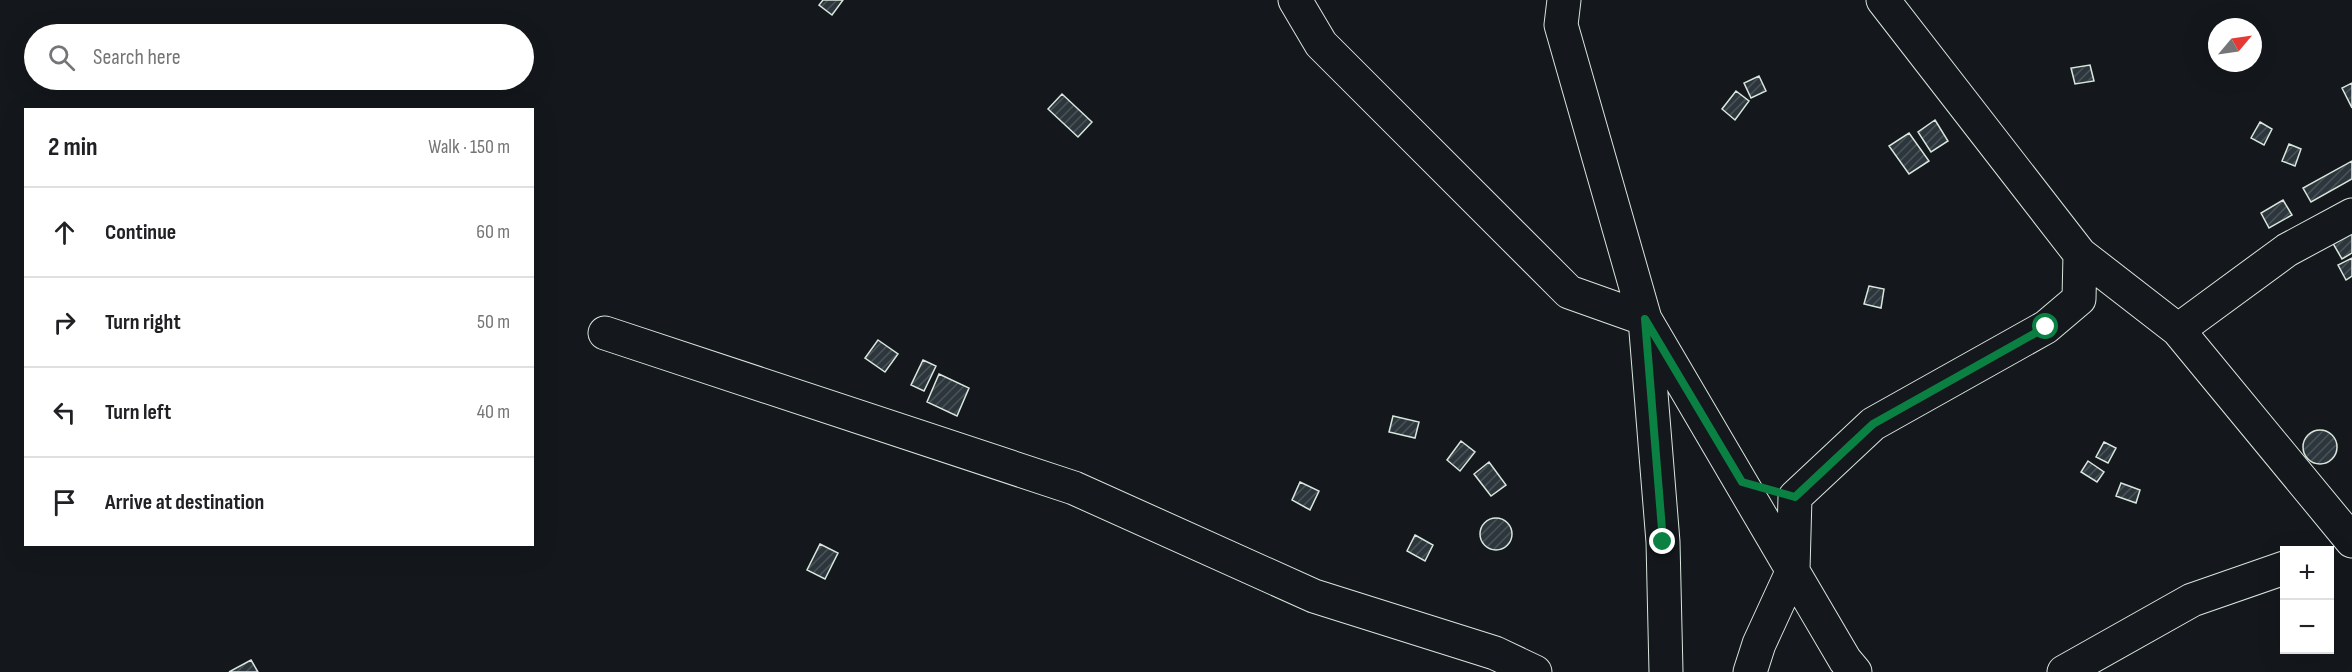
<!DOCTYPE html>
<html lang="en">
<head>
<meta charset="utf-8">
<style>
	:root { --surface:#fff; --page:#f2f2f2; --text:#202124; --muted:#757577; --line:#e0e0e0 }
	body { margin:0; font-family:"Sofia Sans Condensed",sans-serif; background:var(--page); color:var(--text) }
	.controls { position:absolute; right:18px; bottom:18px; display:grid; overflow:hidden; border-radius:0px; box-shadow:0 6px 24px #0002 }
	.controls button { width:54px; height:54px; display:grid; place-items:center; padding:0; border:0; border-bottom:2px solid var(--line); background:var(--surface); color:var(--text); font:30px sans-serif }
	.compass { position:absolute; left:2208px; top:18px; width:54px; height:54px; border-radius:50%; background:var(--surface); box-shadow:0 6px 24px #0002; rotate:61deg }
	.stop { position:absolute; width:18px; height:18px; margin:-14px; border:4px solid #0b8043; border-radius:50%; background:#fff }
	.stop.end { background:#0b8043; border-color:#fff; box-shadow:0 2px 6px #0008 }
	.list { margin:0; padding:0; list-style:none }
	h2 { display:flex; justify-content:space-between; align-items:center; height:78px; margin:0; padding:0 24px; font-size:26px }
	h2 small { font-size:20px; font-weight:400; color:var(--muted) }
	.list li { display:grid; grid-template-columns:39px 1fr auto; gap:18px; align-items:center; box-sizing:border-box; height:90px; padding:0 24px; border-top:2px solid var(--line) }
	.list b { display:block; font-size:22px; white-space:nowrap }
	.list em { font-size:20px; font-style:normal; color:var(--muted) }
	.icon { flex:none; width:33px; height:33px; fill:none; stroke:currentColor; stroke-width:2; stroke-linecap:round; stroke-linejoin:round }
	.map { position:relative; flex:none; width:2352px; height:672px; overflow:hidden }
	.search { position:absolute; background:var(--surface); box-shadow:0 6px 24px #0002; left:24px; top:24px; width:510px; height:66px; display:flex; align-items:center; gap:15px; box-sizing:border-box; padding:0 21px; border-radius:33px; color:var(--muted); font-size:22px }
	.panel { position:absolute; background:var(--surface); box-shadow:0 6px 24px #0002; left:24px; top:108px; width:510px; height:438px; border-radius:0px }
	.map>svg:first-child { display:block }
	.building { fill:url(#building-hatch); stroke:#d8e6dc; stroke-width:1.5 }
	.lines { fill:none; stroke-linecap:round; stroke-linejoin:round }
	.minor-casing { stroke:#d8e6dc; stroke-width:35 }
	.minor { stroke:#14181c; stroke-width:33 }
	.route { stroke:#0b8043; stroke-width:8 }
</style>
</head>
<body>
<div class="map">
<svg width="2352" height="672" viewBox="0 0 2352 672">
	<defs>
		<pattern id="building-hatch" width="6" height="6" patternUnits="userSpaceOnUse" patternTransform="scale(1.5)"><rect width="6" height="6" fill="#2c363c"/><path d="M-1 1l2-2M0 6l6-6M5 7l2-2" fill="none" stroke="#4a5358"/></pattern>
	</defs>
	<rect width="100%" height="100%" fill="#14181c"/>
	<!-- building -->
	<path class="building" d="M823,0H843L832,15L819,5Z
		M2090,65L2094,81L2075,84L2071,68Z
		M1759,76L1766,91L1751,98L1744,83Z
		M2352,83V108L2342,88Z
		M1736,91L1749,101L1735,120L1722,109Z
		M1062,94L1092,122L1078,137L1048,109Z
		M1935,120L1948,141L1931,152L1918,132Z
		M2260,122L2272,129L2264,145L2251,138Z
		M1909,133L1929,161L1909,174L1889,146Z
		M2289,144L2301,149L2295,166L2282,161Z
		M2352,161V179L2311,202L2303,188Z
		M2283,200L2292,215L2269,228L2261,213Z
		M2352,228V253L2342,259L2331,240Z
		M2352,258V276L2346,280L2338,265Z
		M1869,286L1884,289L1881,308L1864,304Z
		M878,340L898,354L885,372L865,358Z
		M923,360L936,366L924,391L911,385Z
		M939,374L969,388L957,416L927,402Z
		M1393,416L1419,422L1415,438L1389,432Z
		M2303 447a17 17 0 1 1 34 0a17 17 0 1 1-34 0Z
		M1461,441L1475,452L1460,471L1447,460Z
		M2104,442L2116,448L2108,463L2096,457Z
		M2088,461L2104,472L2097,482L2081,472Z
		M1489,462L1506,485L1491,496L1474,474Z
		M1300,482L1319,491L1310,510L1292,500Z
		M2121,483L2140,490L2136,503L2116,496Z
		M1480 534a16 16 0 1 1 32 0a16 16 0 1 1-32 0Z
		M1415,535L1433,545L1425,561L1407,551Z
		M820,544L838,553L825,579L807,570Z
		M251,660L258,672H229Z"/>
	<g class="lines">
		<defs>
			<path id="minor" d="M1295,0L1321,44L1569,292L1645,319L1663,542L1666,672
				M1564,0L1561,25L1645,319L1845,660L1855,672
				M1883,0L2080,254L2178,330L2352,541
				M2178,330L2287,250L2352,215
				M605,333L1074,488L1314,596L1495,653L1535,672
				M1750,672L1759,644L1793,570L1795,497L1873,424L2046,327L2079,299L2080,254
				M2064,672L2192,600L2284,568"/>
		</defs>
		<!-- minor casing -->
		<use href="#minor" class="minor-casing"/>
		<!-- minor -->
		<use href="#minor" class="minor"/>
	</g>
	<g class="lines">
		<!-- route -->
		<path class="route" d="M1663,542L1645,319L1742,482L1795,497L1873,424L2046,327"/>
	</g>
</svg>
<div class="controls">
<button>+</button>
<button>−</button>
</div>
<svg class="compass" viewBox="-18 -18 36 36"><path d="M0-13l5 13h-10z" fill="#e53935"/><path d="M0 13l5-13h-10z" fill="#757577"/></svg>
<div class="stop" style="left:2046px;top:327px"></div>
<div class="stop end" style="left:1663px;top:542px"></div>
<div class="search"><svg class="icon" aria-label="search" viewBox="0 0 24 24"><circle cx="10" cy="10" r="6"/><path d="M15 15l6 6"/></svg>Search here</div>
<section class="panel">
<h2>2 min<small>Walk · 150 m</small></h2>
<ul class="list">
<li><svg class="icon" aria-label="ahead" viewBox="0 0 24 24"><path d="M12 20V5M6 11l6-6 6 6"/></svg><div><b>Continue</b></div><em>60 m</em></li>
<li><svg class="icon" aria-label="right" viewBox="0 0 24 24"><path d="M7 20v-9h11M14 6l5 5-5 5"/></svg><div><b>Turn right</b></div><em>50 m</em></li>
<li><svg class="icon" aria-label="left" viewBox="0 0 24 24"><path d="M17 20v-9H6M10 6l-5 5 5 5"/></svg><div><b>Turn left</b></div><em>40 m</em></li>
<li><svg class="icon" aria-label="arrive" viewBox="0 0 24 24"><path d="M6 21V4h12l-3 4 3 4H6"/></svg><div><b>Arrive at destination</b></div></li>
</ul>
</section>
</div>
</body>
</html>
